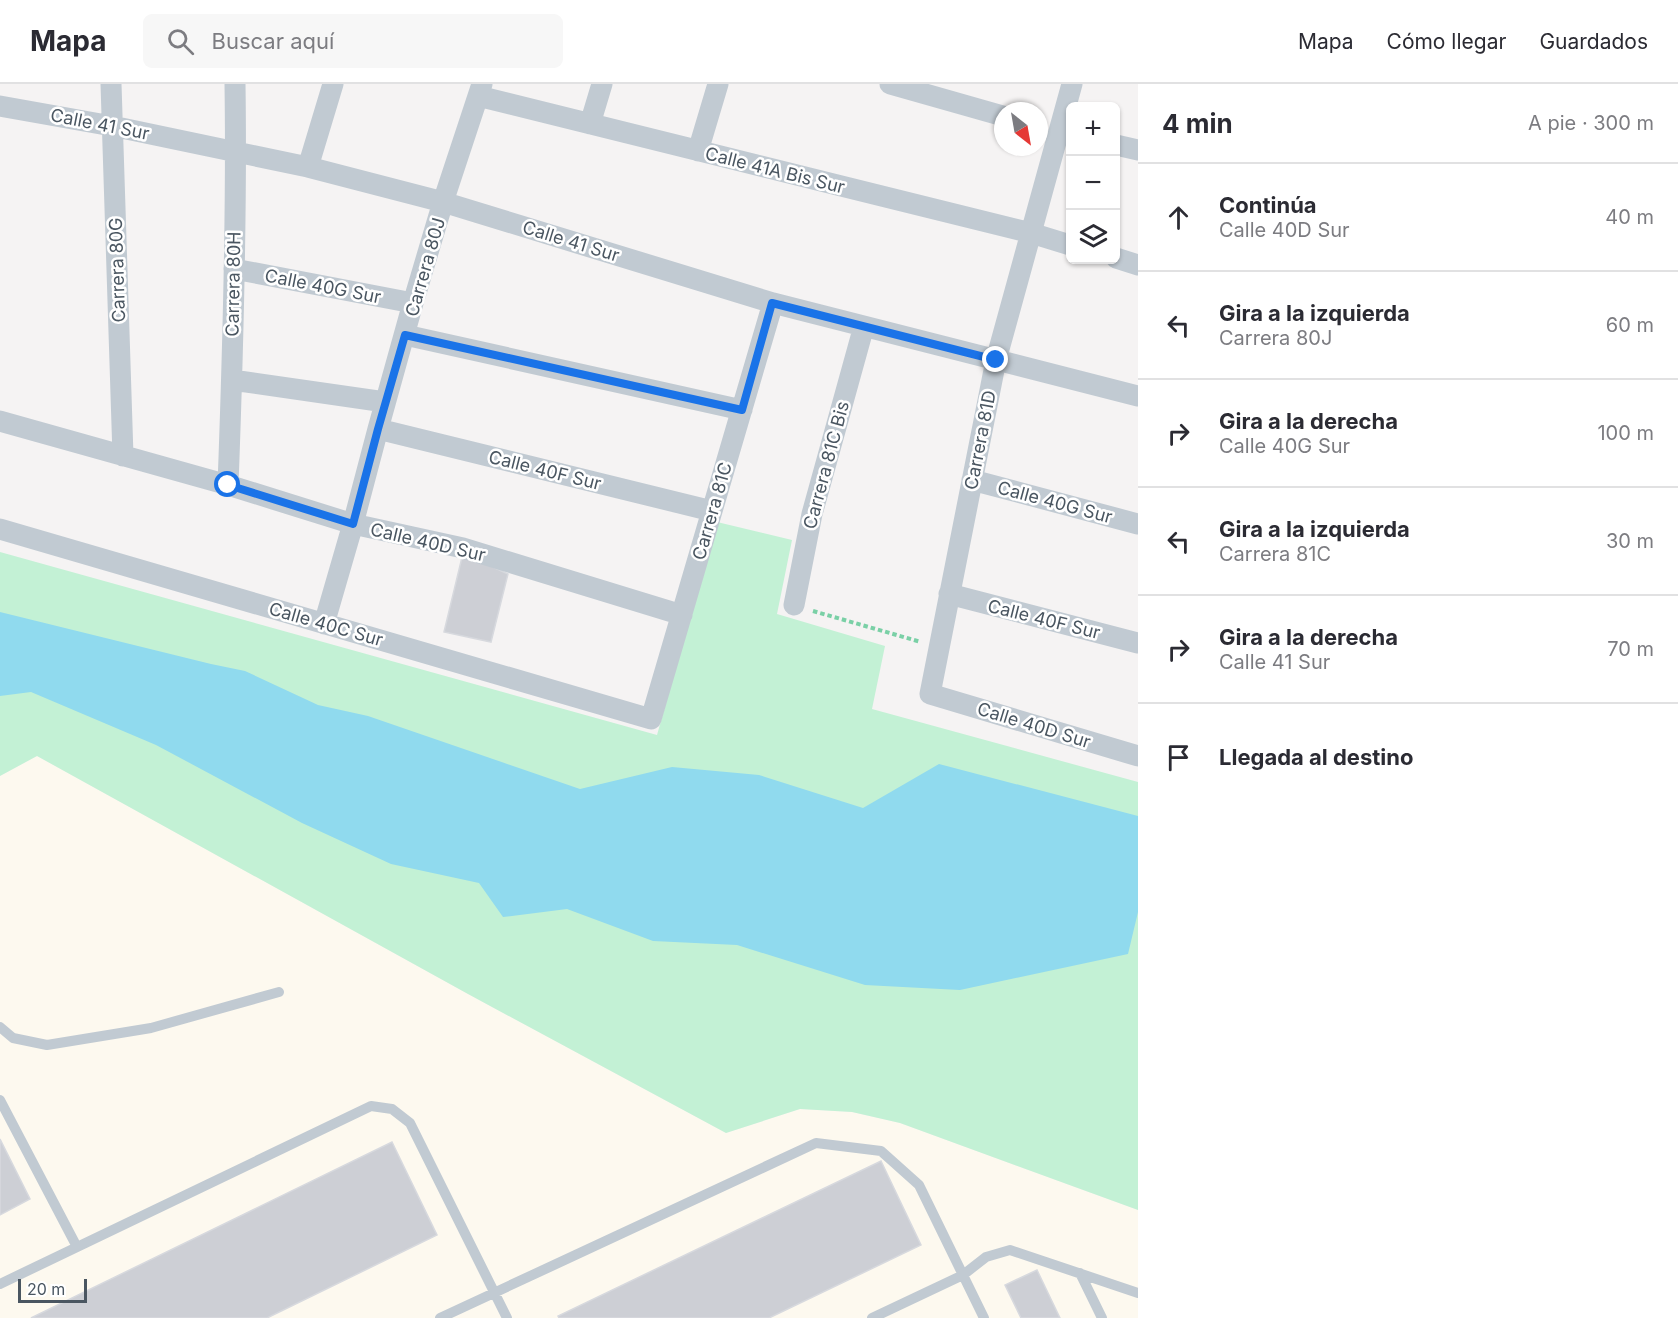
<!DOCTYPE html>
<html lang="es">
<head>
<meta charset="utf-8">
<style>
	:root { --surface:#fff; --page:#f7f7f7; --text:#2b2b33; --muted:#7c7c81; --line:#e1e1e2 }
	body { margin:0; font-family:Inter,sans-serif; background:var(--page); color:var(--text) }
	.controls { position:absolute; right:18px; top:18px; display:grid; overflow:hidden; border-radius:9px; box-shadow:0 2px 4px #0004 }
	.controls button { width:54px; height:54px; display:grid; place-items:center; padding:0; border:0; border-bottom:2px solid var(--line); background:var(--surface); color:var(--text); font:30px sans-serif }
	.compass { position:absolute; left:994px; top:18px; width:54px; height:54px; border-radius:50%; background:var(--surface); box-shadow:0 2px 4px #0004; rotate:149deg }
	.scale { position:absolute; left:18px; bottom:15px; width:69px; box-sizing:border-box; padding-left:6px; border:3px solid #4a5661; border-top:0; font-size:16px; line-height:21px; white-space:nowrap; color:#4a5661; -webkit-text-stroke:4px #fff; paint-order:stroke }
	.stop { position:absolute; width:18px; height:18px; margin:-14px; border:4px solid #1a73e8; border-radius:50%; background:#fff }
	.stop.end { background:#1a73e8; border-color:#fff; box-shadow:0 2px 6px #0008 }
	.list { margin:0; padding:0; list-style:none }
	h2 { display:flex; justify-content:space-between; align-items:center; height:78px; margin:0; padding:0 24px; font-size:26px }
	h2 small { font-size:20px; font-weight:400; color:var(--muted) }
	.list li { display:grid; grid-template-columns:39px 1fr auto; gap:18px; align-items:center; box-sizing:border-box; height:108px; padding:0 24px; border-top:2px solid var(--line) }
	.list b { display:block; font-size:22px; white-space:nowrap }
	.list p { margin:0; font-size:20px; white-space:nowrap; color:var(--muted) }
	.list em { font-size:20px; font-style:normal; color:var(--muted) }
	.icon { flex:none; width:33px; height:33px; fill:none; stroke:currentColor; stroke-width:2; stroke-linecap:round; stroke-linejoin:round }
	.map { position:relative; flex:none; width:1138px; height:1234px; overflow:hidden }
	header { display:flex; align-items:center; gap:36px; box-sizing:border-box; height:84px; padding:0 30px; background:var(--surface); border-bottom:2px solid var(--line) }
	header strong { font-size:28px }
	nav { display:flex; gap:33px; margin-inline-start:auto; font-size:21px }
	.search { width:420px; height:54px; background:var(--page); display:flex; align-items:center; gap:15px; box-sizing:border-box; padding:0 21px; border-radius:9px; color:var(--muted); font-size:22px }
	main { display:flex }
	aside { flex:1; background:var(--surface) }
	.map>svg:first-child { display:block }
	.commercial { fill:#fdf9ef }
	.green { fill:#c3f1d5 }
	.water { fill:#90daee }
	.building { fill:#cdcfd5; stroke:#d7d9de; stroke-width:1.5 }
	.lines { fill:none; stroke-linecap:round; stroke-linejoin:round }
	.path { stroke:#7ad0a6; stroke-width:4; stroke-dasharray:4.5 3; stroke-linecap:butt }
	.service { stroke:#c1cad2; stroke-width:10 }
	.minor { stroke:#c1cad2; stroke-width:21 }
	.route { stroke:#1a73e8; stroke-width:8 }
	.labels { text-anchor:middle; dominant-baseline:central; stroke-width:5; stroke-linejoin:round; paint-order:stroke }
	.street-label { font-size:18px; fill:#4a5661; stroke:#fff }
</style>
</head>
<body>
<header>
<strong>Mapa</strong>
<div class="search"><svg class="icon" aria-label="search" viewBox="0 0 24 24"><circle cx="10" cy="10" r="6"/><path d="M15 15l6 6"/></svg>Buscar aquí</div>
<nav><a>Mapa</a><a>Cómo llegar</a><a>Guardados</a></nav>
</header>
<main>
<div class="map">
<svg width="1138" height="1234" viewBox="0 0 1138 1234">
	<rect width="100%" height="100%" fill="#f5f3f3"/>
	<!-- commercial -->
	<path class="commercial" d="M37,672L468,910L726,1049L800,1025L852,1028L900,1039L1138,1126V1234H0V692Z"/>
	<!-- green -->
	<path class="green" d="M717,438L792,456L777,530L885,562L872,625L1138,698V1126L900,1039L852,1028L800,1025L726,1049L468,910L37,672L0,692V468L657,651Z"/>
	<!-- water -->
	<path class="water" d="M0,528L211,580L245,587L318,621L368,632L580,705L672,683L759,691L863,724L939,680L1138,732V828L1128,870L960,906L865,901L737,861L653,857L567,825L503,833L479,799L391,780L302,739L156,661L31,608L0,612Z"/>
	<!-- building -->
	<path class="building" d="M463,469L508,490L491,558L444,548Z
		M0,1055L30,1115L0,1131Z
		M392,1058L437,1151L267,1234H31Z
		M881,1077L921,1161L769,1234H559L558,1232Z
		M1037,1186L1060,1234H1021L1005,1201Z"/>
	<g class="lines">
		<!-- path -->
		<path class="path" d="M813,527L921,558"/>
		<!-- service -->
		<path class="service" d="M0,943L13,954L47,961L151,944L279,908
			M0,1016L77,1163
			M1080,1189L1102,1234
			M0,1200L371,1022L392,1025L410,1039L507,1234
			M440,1234L816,1059L881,1067L919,1101L984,1234
			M872,1234L963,1191L986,1173L1010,1166L1138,1209"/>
		<!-- minor -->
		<path class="minor" d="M111,0L123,372
			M890,0L1003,32
			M1072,0L996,276L930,610L1138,672
			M478,12L1031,149L1070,161
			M0,22L112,42L308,83L443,118L773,219L1138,312
			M590,40L602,0
			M1116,61L1138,66
			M698,67L718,0
			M308,83L333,0
			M1116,174L1138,181
			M234,185L413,219
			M405,251L742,326
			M232,296L385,318
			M0,337L228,401L353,440L463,464L682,531
			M378,345L712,427
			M972,396L1138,440
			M228,401C233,267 237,134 235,0
			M0,445L651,635L773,219
			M949,510L1138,559
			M794,521L812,430L864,242
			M324,540L353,440L378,345L413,219L443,118L482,0"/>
	</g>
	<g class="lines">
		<!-- route -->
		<path class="route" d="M228,401L353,440L378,345L405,251L742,326L772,219L996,276"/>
	</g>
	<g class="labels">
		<!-- street labels -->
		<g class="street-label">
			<text transform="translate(100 40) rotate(11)">Calle 41 Sur</text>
			<text transform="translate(775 86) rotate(14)">Calle 41A Bis Sur</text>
			<text transform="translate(571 157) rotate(17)">Calle 41 Sur</text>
			<text transform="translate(425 183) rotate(-74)">Carrera 80J</text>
			<text transform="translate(117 186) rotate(-92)">Carrera 80G</text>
			<text transform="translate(233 200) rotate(-89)">Carrera 80H</text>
			<text transform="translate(323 202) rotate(11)">Calle 40G Sur</text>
			<text transform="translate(980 356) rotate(-79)">Carrera 81D</text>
			<text transform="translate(826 381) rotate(-75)">Carrera 81C Bis</text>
			<text transform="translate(545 386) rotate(14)">Calle 40F Sur</text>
			<text transform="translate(1055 418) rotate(15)">Calle 40G Sur</text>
			<text transform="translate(712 427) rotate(-74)">Carrera 81C</text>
			<text transform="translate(428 458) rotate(13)">Calle 40D Sur</text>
			<text transform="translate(1044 535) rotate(14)">Calle 40F Sur</text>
			<text transform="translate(326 540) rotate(16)">Calle 40C Sur</text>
			<text transform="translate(1034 641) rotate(17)">Calle 40D Sur</text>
		</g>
	</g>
</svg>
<div class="controls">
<button>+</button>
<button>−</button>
<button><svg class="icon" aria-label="layers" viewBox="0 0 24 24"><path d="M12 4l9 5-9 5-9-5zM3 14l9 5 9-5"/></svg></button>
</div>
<svg class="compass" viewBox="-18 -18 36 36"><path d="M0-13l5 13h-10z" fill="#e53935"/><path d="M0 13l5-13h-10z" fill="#7c7c81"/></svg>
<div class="scale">20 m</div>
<div class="stop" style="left:228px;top:401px"></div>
<div class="stop end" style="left:996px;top:276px"></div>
</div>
<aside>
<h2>4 min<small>A pie · 300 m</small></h2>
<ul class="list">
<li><svg class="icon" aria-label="ahead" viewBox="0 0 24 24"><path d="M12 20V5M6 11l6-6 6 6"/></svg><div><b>Continúa</b><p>Calle 40D Sur</p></div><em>40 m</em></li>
<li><svg class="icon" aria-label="left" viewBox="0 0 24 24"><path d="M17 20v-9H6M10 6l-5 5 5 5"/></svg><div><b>Gira a la izquierda</b><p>Carrera 80J</p></div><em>60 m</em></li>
<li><svg class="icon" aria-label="right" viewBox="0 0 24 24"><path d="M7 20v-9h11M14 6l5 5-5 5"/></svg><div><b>Gira a la derecha</b><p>Calle 40G Sur</p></div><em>100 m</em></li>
<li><svg class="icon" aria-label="left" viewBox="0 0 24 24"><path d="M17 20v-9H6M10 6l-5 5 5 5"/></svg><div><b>Gira a la izquierda</b><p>Carrera 81C</p></div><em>30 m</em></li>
<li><svg class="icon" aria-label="right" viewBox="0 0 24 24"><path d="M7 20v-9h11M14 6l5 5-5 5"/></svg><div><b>Gira a la derecha</b><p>Calle 41 Sur</p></div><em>70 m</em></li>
<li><svg class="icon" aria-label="arrive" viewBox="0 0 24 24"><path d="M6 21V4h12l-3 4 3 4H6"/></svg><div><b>Llegada al destino</b></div></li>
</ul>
</aside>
</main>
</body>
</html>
